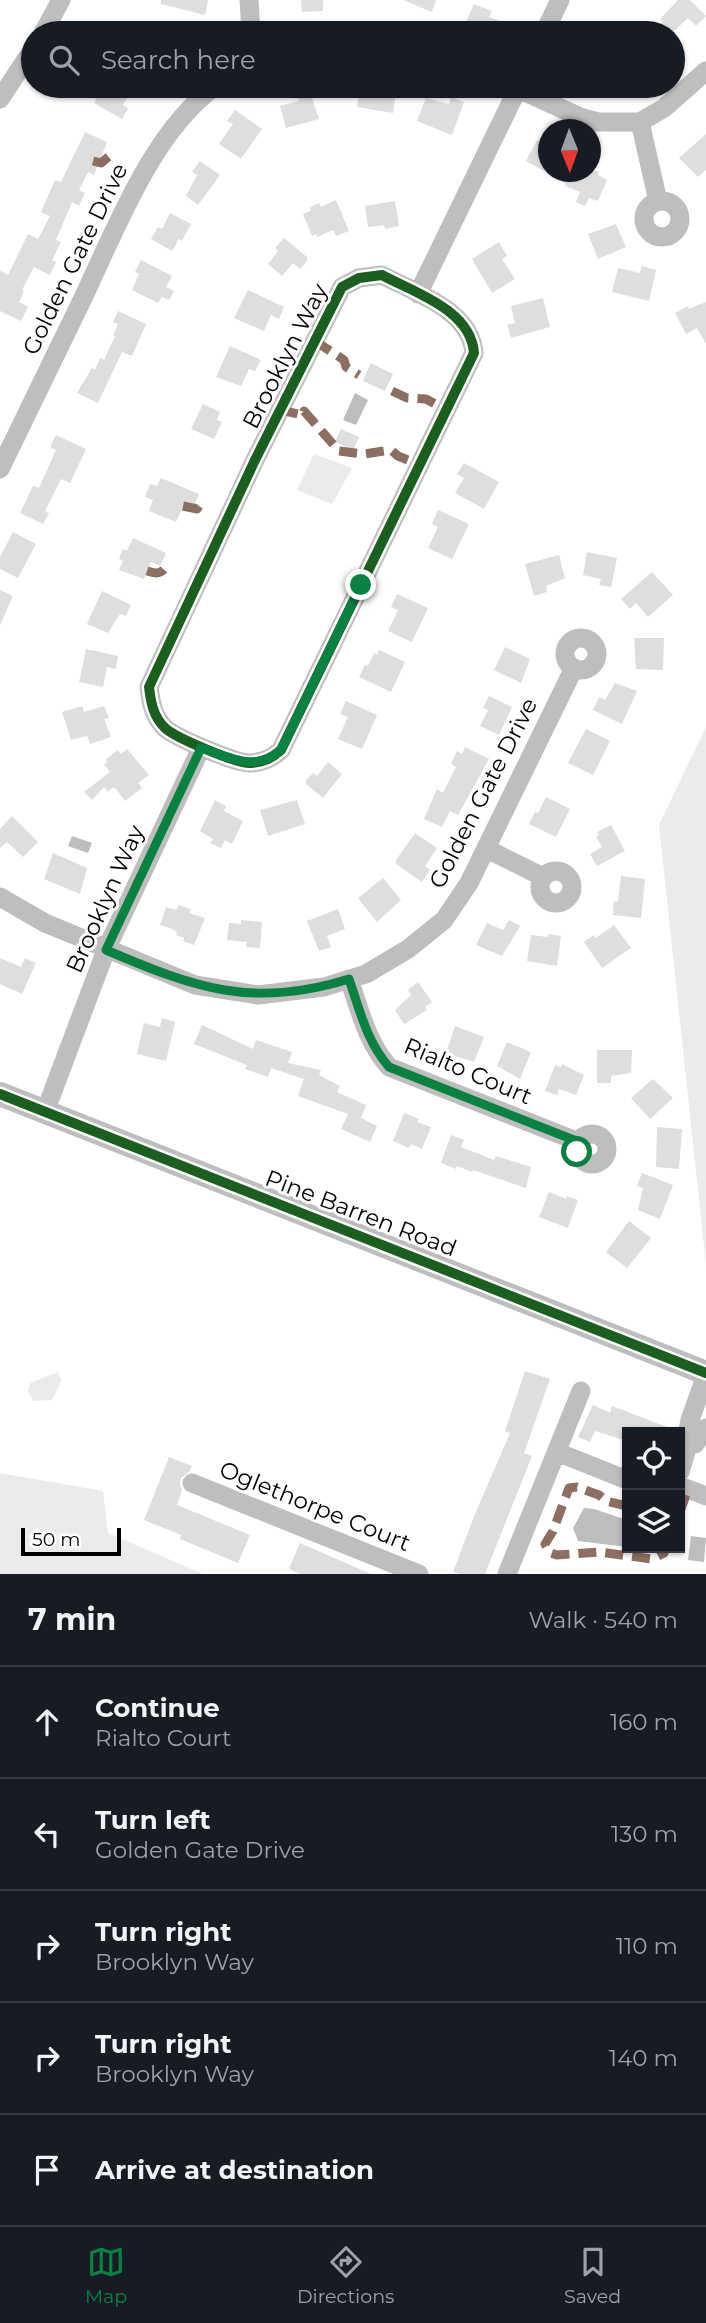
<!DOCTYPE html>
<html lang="en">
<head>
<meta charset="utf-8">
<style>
	:root { --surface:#171b24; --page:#20242c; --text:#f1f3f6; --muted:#9ea1a6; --line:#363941; --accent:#0b8043 }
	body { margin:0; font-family:Montserrat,sans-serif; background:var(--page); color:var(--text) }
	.controls { position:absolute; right:21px; bottom:21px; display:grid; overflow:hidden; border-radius:0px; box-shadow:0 2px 5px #0004 }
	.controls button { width:63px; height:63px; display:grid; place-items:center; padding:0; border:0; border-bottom:2px solid var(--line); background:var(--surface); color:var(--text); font:35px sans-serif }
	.compass { position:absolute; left:538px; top:119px; width:63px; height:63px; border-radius:50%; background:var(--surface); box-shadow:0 2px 5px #0004; rotate:179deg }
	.scale { position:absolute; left:21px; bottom:18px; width:100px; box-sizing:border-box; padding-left:7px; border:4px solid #000; border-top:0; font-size:19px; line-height:24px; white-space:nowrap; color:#000; -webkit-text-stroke:5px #fff; paint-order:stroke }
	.stop { position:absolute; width:21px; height:21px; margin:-16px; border:5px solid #0b8043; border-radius:50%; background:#fff }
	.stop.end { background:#0b8043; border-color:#fff; box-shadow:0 2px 7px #0008 }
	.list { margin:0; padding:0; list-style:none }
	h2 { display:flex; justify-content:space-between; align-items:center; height:91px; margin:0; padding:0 28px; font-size:30px }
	h2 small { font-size:23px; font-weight:400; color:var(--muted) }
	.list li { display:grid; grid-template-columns:46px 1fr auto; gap:21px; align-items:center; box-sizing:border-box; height:112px; padding:0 28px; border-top:2px solid var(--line) }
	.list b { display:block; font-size:26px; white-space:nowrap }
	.list p { margin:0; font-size:23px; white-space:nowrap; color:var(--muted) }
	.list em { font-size:23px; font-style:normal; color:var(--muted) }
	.icon { flex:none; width:38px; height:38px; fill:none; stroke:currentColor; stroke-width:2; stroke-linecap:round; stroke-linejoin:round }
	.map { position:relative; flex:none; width:706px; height:1574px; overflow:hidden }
	.search { position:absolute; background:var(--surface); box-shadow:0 2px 5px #0004; left:21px; right:21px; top:21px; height:77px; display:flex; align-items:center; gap:18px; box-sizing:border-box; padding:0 24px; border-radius:38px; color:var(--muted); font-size:26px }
	.sheet { height:651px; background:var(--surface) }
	nav { display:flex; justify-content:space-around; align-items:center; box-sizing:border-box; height:98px; border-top:2px solid var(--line); background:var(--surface); font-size:19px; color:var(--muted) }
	nav a { display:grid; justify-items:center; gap:4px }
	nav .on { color:var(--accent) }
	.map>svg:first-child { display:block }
	.green { fill:#ebebeb }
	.water { fill:#bdbdbd }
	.building { fill:#dedede }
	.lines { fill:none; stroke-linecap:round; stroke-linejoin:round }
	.minor { stroke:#bebebe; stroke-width:19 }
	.major { stroke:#bebebe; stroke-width:24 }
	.quiet { stroke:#8d6e63; stroke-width:9; stroke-dasharray:18 9; stroke-linecap:butt }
	.cycleway-casing { stroke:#fff; stroke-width:15 }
	.cycleway { stroke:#1b5e20; stroke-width:10 }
	.route { stroke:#0b8043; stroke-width:9 }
	.labels { text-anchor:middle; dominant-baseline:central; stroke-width:6; stroke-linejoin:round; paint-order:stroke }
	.street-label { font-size:23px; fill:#000; stroke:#fff }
</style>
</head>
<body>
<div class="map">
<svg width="706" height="1574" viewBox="0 0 706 1574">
	<rect width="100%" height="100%" fill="#fff"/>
	<!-- green -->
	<path class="green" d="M314,454L352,468L332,504L297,490Z
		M706,727V1265L659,825Z
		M58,1372L61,1381L52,1400L33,1401L28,1391L30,1383Z
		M0,1473L103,1491L108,1533L203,1574H0Z"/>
	<!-- water -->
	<path class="water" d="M355,393L368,400L356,425L343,420Z
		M72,836L92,843L88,853L68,846Z
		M584,1508L594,1509L627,1520V1547L578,1541L573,1528Z
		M691,1536L706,1538L704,1562L688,1560Z"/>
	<!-- building -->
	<path class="building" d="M161,0H208L205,15L161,4Z
		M301,0H323V11L302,12Z
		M403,0H436L432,12Z
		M678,0H690L706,16L696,26L688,18L672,33H651L663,22L660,19Z
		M474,4L492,11L489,17L500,21L495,33L466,22Z
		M104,86H133L123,105L128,108L122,119L94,103Z
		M360,86H397L393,113L357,107Z
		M309,89L319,119L286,128L280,106L299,101L296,92Z
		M451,97L464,102L452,135L417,121L426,98L449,104Z
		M235,110L262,129L241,159L219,144L233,124L227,121Z
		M85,132L107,142L94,175L88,172L79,190L85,193L79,206L72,202L56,240L61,242L52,260L56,262L50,275L34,267L22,290L24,291L19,302L28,307L21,321L0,311V270L8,275L28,234L38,239L50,216L41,212L55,180L61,182Z
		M706,134V170L698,177L679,158Z
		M537,140L546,145L544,149H546L549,145V172L599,171L598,175L607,180L598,201L589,198L585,206L576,202L580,192L565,186L566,183L526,161Z
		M200,161L220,175L198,205L186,196L197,175L192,172Z
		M336,200L349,231L336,236L333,230L317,237L316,234L312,236L303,214L311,211L310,207L319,203L321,207Z
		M395,201L399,226L385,229L384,225L368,227L365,206Z
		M170,213L191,224L182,241L179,239L172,251L151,239L158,227L162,229Z
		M616,224L626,247L598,259L588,234Z
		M284,238L307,257V261L300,269L293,263L282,276L268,264L278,251L275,248Z
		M499,242L507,256L502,259L515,279L492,293L472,259Z
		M141,260L172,276L166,287L174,291L169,300L162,297L158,303L132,290L139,274L135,272Z
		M642,266L656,270L649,301L612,292L618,268L640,273Z
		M248,290L284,307L279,319L271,315L264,331L234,318Z
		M543,298L550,327L511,338L507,325L515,323L511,306Z
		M706,302V344L697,328L686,334L675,313L688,306L689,309Z
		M118,311L146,324L132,356L122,352L98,403L77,393L92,368L95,370L100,358L104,360L115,336H113L118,324L113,322Z
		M230,346L261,360L255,371L249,369L241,386L216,377Z
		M371,363L393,374L385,391L363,381Z
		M203,404L220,412L217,420L222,422L214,439L191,429Z
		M341,429L359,437L353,450L335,442Z
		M56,435L86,449L70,483L61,479L45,511L49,513L43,524L20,513L33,486L39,488L56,450L50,447Z
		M464,463L499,482L484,509L455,493L464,478L457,474Z
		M161,478L199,494L193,508L184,504L176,522L149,511L153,500L145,497L150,484L157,486Z
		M438,510L469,524L452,559L428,548L438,527L432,524Z
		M13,532L36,544L18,578L0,569V557Z
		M133,538L166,553L160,566L151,562L144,579L119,570L123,561L119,559L123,549L127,551Z
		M587,552L617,558L611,587L599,585L601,579L583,575Z
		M559,555L565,578L546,586L547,592L534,596L525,564Z
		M652,572L673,595L648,617L636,603L630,609L621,599Z
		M0,590L13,596L0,625Z
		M102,591L131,605L126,616L120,614L108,633L87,624Z
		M397,594L428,608L412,642L388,631L398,610L391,607Z
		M634,638H664L663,670L636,669Z
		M505,647L530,659L521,683L494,670Z
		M86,649L118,656L116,669L107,667L103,687L79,682Z
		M379,650L405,662L391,692L359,677L365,665L368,666L374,653L377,655Z
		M615,683L637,691L622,724L593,710L599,697L605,700Z
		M489,696L512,707L499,735L480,726L488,710L483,708Z
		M346,701L377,715L362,749L338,739L348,717L340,714Z
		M82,706L84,712L104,706L109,718L104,719L111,737L90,744L87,736L71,740L62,712Z
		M586,729L610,741L593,775L568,763Z
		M465,747L489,759L458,815L450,811L442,827L424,819L437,789L443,793L456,767L451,764L457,751L462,754Z
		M127,749L149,775L138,783L142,788L125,801L116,789L113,787L108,792L104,787L92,800L84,792L110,772L104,764L107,762L106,759L118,750L121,754Z
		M328,762L342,774L323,798L306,784V780L313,773L317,776Z
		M546,797L570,809L556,837L529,824L535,812L538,813Z
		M215,800L226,806L224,811L243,821L232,844L225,840L221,848L210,843L213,839L200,831Z
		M297,800L305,824L268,836L260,810Z
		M12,816L38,842L23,857L7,842L0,848V829Z
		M611,825L625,851L597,866L590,854L602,847L596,837L599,835L597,832Z
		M415,833L437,848L425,866L430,870L422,882L396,864V860Z
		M53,853L87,868L80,894L44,879Z
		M621,876L645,879L641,918L613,915L614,901L618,902Z
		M383,878L401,900L377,922L358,898Z
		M178,905L191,909L189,913L205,918L194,945L183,941L184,938L176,935L177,932L172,929L160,925L166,907L177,910Z
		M338,909L345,929L327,936L331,947L319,951L307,921Z
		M241,920L262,922L260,948L246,947L247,942L227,940L229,923L241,924Z
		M509,920L520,926L502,956L476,945L487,923L503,930Z
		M614,925L631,948L602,968L584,942L594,935L596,938Z
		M549,934L561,936L557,966L527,961L531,935L548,937Z
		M0,958L21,967L25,958L36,963L22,994L0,984Z
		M418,982L432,1002L425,1007L427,1010L404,1024L395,1010L411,995L408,990Z
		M162,1018L175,1022L166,1061L137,1054L144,1023L160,1027Z
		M202,1025L253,1049L256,1040L292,1052L288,1063L321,1070L319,1075L340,1086L337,1092L366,1105L361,1118L377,1126L370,1142L341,1129L348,1114L298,1096L304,1079L271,1068L268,1077L245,1069L247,1065L194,1044Z
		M455,1026L484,1037L474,1062L446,1053Z
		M507,1042L531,1052L520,1079L497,1066Z
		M597,1050H632L631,1073L611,1076V1083H597Z
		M562,1064L584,1075L576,1095L559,1089L557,1095L545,1091L555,1065L561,1067Z
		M653,1079L673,1098L650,1119L631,1098Z
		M404,1113L419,1119L417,1122L431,1127L422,1149L411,1144L409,1148L393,1141Z
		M657,1127L682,1129L679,1169L656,1167Z
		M451,1135L464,1140L461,1147L494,1160L496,1156L531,1167L526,1188L473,1170L472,1172L457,1166L456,1169L441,1163Z
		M642,1173L673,1185L660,1219L638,1210L643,1188L637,1186Z
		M549,1192L566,1199L567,1196L578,1200L568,1228L539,1217Z
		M629,1221L651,1238L627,1268L606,1252Z
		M525,1371L550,1379L524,1453L532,1456L485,1574H460L453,1572L475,1514L510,1433L505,1431Z
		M593,1405L610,1413L612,1406L675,1430V1432H627V1441L595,1431L590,1442L578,1437Z
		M169,1457L192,1466L190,1471L181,1478L180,1484L182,1490L177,1505L250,1535L238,1563L180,1539L181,1535L144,1520Z
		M300,1543L371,1574H300L289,1569Z"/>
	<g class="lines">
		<!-- minor -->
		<path class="minor" d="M249,0L251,33
			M43,33L61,0
			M544,33L560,0
			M512,86L580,117L598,122H640L664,108L706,71
			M0,99L33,49
			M640,122L658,201
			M644 219a18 18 0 1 1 36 0a18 18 0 1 1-36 0Z
			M382,275C415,293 471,310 474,353L281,750C272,758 264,762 251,763C237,764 176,738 165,728C153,716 151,703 149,687L255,460L342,287L359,278Z
			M418,294L519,86
			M0,469C28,411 56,353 84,296C116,228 154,129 216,86
			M565 654a16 16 0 1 1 32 0a16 16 0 1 1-32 0Z
			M487,849L543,877
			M540 887a16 16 0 1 1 32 0a16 16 0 1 1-32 0Z
			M0,897L45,923L195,985L258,995L324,987L366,974L408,949L444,920L469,883L574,668
			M349,979C360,1011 367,1042 389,1067L579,1142
			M45,1112L106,950L201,748
			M577 1149a15 15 0 1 1 30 0a15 15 0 1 1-30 0Z
			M686,1440L690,1420L706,1375
			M695,1444L706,1428
			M557,1452L627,1480
			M680,1472L686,1452
			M192,1483L419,1574
			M680,1486L706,1496
			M507,1574L581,1391"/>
		<!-- major -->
		<path class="major" d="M0,1094L706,1373"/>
		<!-- quiet -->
		<path class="quiet" d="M93,161L101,163L112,154
			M315,341L344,360L346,367L359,375
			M392,391L407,398L426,399L446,410
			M280,410L303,415L304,411L339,451L364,454L391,450L398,456L420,465
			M183,506L197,509L201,503
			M147,571C159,575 163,573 168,563
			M627,1506L606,1501L599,1495L577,1487L569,1488L553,1531L545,1544L551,1553L557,1555L599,1552L652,1559L664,1553L666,1548
			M680,1512L688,1489"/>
		<defs>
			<path id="cycleway" d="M382,275C415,293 471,310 474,353L281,750C272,758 264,762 251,763C237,764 176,738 165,728C153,716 151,703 149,687L255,460L342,287L359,278Z
				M0,1094L706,1373"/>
		</defs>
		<!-- cycleway casing -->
		<use href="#cycleway" class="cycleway-casing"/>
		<!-- cycleway -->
		<use href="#cycleway" class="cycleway"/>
	</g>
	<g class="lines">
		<!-- route -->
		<path class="route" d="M361,585L281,750C254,773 230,757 201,748L106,950C195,988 252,1009 349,979C360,1011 367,1042 389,1067L579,1142L577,1152"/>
	</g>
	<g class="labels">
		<!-- street labels -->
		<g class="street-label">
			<text transform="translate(75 259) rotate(-64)">Golden Gate Drive</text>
			<text transform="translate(285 356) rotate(-63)">Brooklyn Way</text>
			<text transform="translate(483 793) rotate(-63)">Golden Gate Drive</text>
			<text transform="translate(105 899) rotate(-66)">Brooklyn Way</text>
			<text transform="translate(468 1071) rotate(23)">Rialto Court</text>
			<text transform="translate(361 1213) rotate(21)">Pine Barren Road</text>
			<text transform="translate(315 1506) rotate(22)">Oglethorpe Court</text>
		</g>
	</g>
</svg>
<div class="controls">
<button><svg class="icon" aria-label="locate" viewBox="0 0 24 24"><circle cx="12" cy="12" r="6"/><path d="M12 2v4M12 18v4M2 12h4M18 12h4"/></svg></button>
<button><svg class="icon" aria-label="layers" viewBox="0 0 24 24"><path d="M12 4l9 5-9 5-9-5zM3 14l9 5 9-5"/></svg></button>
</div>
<svg class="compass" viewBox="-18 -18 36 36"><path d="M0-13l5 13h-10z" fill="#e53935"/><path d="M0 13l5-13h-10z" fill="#9ea1a6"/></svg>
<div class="scale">50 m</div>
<div class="stop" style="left:577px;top:1152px"></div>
<div class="stop end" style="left:361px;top:585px"></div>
<div class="search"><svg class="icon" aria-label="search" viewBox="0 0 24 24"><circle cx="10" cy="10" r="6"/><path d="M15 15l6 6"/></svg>Search here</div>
</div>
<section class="sheet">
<h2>7 min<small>Walk · 540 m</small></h2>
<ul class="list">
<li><svg class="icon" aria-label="ahead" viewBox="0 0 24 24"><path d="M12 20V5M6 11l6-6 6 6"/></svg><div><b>Continue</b><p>Rialto Court</p></div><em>160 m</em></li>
<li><svg class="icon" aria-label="left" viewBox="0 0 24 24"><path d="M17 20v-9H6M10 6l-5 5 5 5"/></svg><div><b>Turn left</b><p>Golden Gate Drive</p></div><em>130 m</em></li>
<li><svg class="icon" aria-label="right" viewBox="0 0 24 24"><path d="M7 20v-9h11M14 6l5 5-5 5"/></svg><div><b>Turn right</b><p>Brooklyn Way</p></div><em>110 m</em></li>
<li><svg class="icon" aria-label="right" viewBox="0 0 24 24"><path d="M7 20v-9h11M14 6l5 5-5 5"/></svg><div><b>Turn right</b><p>Brooklyn Way</p></div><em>140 m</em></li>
<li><svg class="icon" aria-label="arrive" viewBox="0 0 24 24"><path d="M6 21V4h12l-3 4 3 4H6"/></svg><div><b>Arrive at destination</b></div></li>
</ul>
</section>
<nav>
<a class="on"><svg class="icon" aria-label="map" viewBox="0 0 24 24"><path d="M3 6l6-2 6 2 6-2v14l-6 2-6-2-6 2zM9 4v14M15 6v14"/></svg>Map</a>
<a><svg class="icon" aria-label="directions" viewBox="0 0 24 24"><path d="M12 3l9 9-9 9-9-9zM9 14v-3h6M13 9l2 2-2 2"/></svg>Directions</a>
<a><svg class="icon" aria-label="saved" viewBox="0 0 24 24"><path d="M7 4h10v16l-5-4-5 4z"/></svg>Saved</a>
</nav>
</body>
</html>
